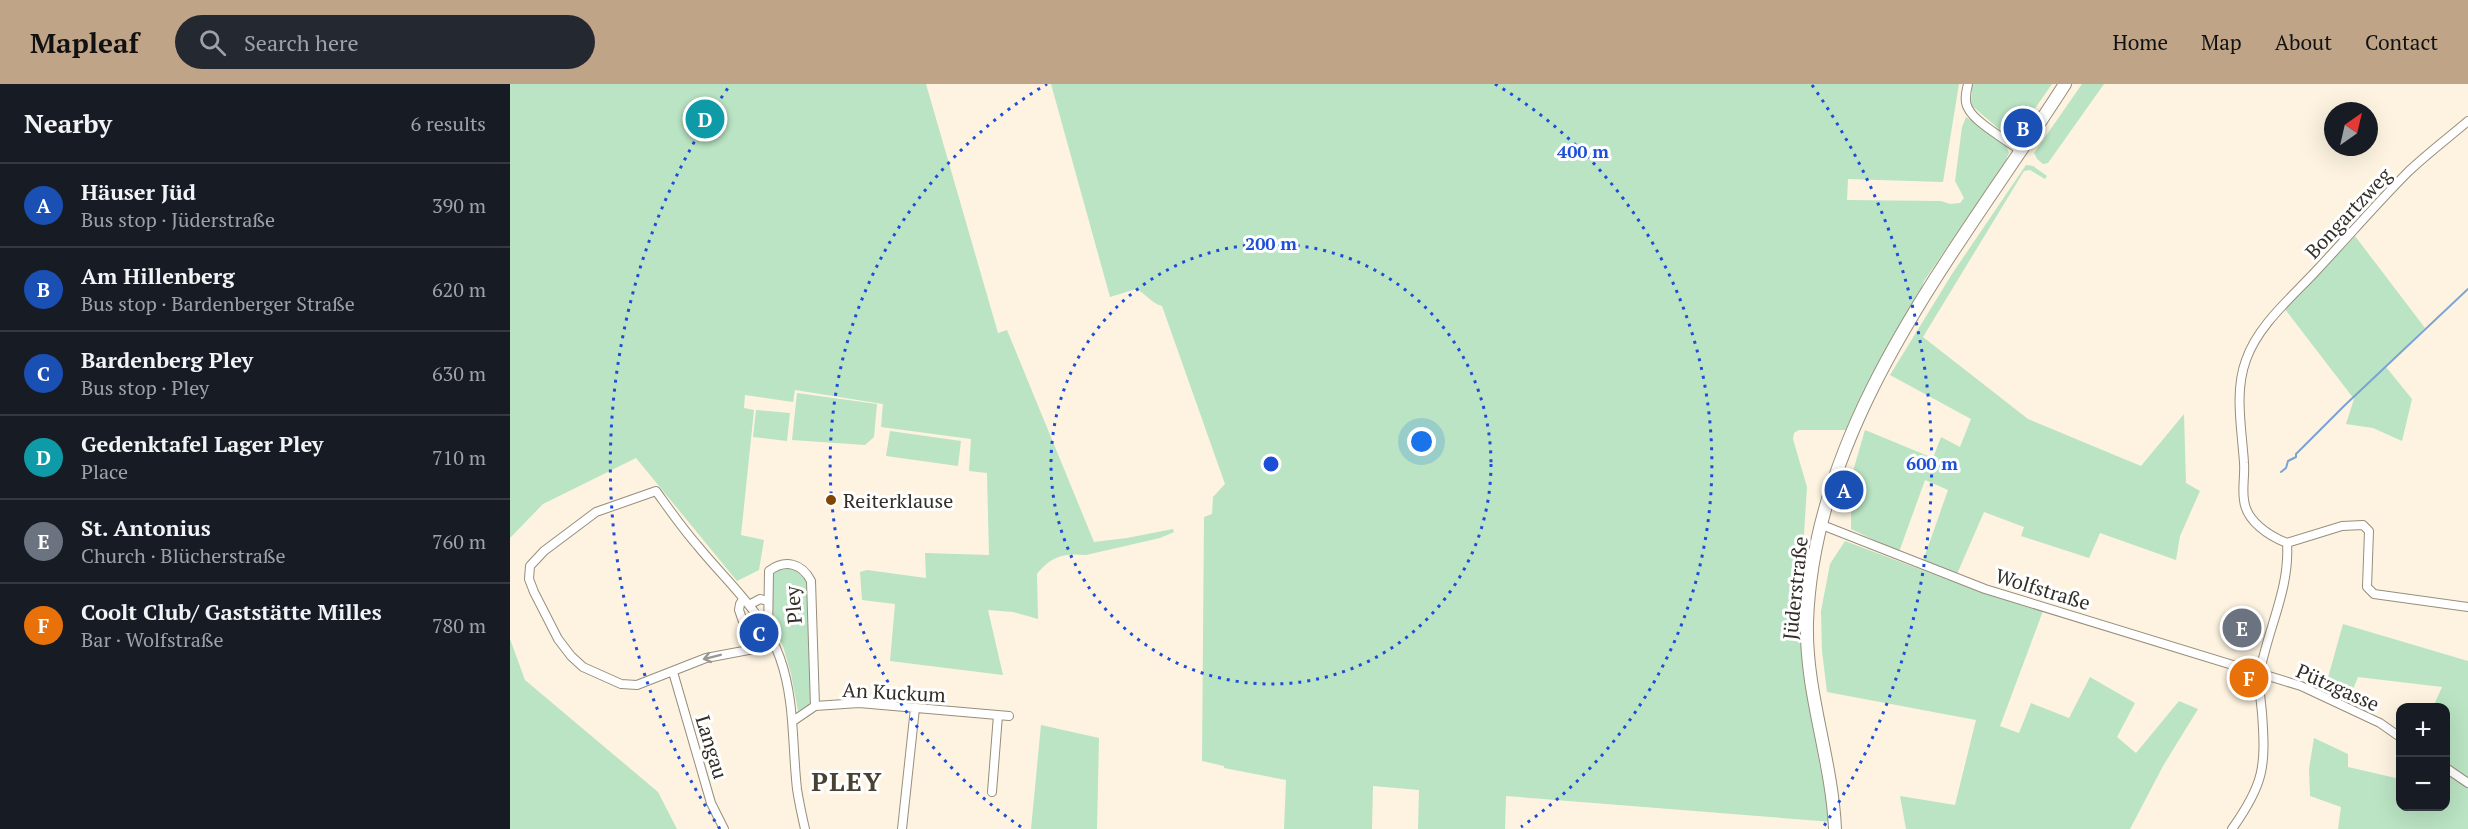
<!DOCTYPE html>
<html lang="en">
<head>
<meta charset="utf-8">
<style>
	:root { --surface:#171b24; --page:#242831; --text:#f1f3f6; --muted:#9ea1a6; --line:#363941; --accent:#bfa488 }
	body { margin:0; font-family:"PT Serif",serif; background:var(--page); color:var(--text) }
	.controls { position:absolute; right:18px; bottom:18px; display:grid; overflow:hidden; border-radius:12px; box-shadow:0 6px 24px #0002 }
	.controls button { width:54px; height:54px; display:grid; place-items:center; padding:0; border:0; border-bottom:2px solid var(--line); background:var(--surface); color:var(--text); font:30px sans-serif }
	.compass { position:absolute; left:1814px; top:18px; width:54px; height:54px; border-radius:50%; background:var(--surface); box-shadow:0 6px 24px #0002; rotate:34deg }
	.you { position:absolute; left:912px; top:358px; width:21px; height:21px; margin:-15px; border:4px solid #fff; border-radius:50%; background:#1a73e8; box-shadow:0 0 0 9px #1a73e833 }
	.badge { display:grid; place-items:center; width:39px; height:39px; border-radius:50%; background:var(--accent); color:#fff; font-size:20px; font-weight:700 }
	.pin { position:absolute; translate:-50% -50%; border:3px solid #fff; box-shadow:0 2px 6px #0006 }
	.list { margin:0; padding:0; list-style:none }
	h2 { display:flex; justify-content:space-between; align-items:center; height:78px; margin:0; padding:0 24px; font-size:26px }
	h2 small { font-size:20px; font-weight:400; color:var(--muted) }
	.list li { display:grid; grid-template-columns:39px 1fr auto; gap:18px; align-items:center; box-sizing:border-box; height:84px; padding:0 24px; border-top:2px solid var(--line) }
	.list b { display:block; font-size:22px; white-space:nowrap }
	.list p { margin:0; font-size:20px; white-space:nowrap; color:var(--muted) }
	.list em { font-size:20px; font-style:normal; color:var(--muted) }
	.icon { flex:none; width:33px; height:33px; fill:none; stroke:currentColor; stroke-width:2; stroke-linecap:round; stroke-linejoin:round }
	.map { position:relative; flex:none; width:1958px; height:745px; overflow:hidden }
	header { display:flex; align-items:center; gap:36px; box-sizing:border-box; height:84px; padding:0 30px; background:var(--accent); color:#111 }
	header strong { font-size:28px }
	nav { display:flex; gap:33px; margin-inline-start:auto; font-size:21px }
	.search { width:420px; height:54px; background:var(--page); display:flex; align-items:center; gap:15px; box-sizing:border-box; padding:0 21px; border-radius:33px; color:var(--muted); font-size:22px }
	main { display:flex }
	aside { flex:1; background:var(--surface) }
	.map>svg:first-child { display:block }
	.green { fill:#bae4c3 }
	.lines { fill:none; stroke-linecap:round; stroke-linejoin:round }
	.stream { stroke:#7aa2d3; stroke-width:2 }
	.street-casing { stroke:#978e7c; stroke-width:10 }
	.secondary-casing { stroke:#978e7c; stroke-width:14 }
	.street { stroke:#fff; stroke-width:8 }
	.secondary { stroke:#fff; stroke-width:12 }
	.oneway { stroke:#999794 }
	.ring { fill:none; stroke:#1d4ed8; stroke-width:3; stroke-dasharray:3 6 }
	.poi-dot { fill:#814401; stroke:#fff; stroke-width:2 }
	.labels { text-anchor:middle; dominant-baseline:central; stroke-width:6; stroke-linejoin:round; paint-order:stroke }
	.street-label { font-size:20px; fill:#332f28; stroke:#fff }
	.poi-label { font-size:20px; fill:#332f28; stroke:#fff; text-anchor:start }
	.district-label { font-size:26px; font-weight:bold; letter-spacing:1.5px; fill:#494131; stroke:#fff }
	.centre { fill:#1d4ed8; stroke:#fff; stroke-width:3 }
	.ring-label { font-size:18px; text-anchor:middle; font-weight:bold; fill:#1d4ed8; stroke:#fff; stroke-width:6; stroke-linejoin:round; paint-order:stroke }
</style>
</head>
<body>
<header>
<strong>Mapleaf</strong>
<div class="search"><svg class="icon" aria-label="search" viewBox="0 0 24 24"><circle cx="10" cy="10" r="6"/><path d="M15 15l6 6"/></svg>Search here</div>
<nav><a>Home</a><a>Map</a><a>About</a><a>Contact</a></nav>
</header>
<main>
<aside>
<h2>Nearby<small>6 results</small></h2>
<ul class="list">
<li><span class="badge" style="background:#1a4fb4">A</span><div><b>Häuser Jüd</b><p>Bus stop · Jüderstraße</p></div><em>390 m</em></li>
<li><span class="badge" style="background:#1a4fb4">B</span><div><b>Am Hillenberg</b><p>Bus stop · Bardenberger Straße</p></div><em>620 m</em></li>
<li><span class="badge" style="background:#1a4fb4">C</span><div><b>Bardenberg Pley</b><p>Bus stop · Pley</p></div><em>630 m</em></li>
<li><span class="badge" style="background:#0f9aa8">D</span><div><b>Gedenktafel Lager Pley</b><p>Place</p></div><em>710 m</em></li>
<li><span class="badge" style="background:#6b7280">E</span><div><b>St. Antonius</b><p>Church · Blücherstraße</p></div><em>760 m</em></li>
<li><span class="badge" style="background:#e8710a">F</span><div><b>Coolt Club/ Gaststätte Milles</b><p>Bar · Wolfstraße</p></div><em>780 m</em></li>
</ul>
</aside>
<div class="map">
<svg width="1958" height="745" viewBox="0 0 1958 745">
	<rect width="100%" height="100%" fill="#fdf3e0"/>
	<!-- green -->
	<path class="green" d="M0,0H416L488,249L497,246L584,458L617,454L663,445L664,448L650,454L576,471C554,469 541,472 527,490L528,535L503,528L478,526L493,591L380,577L385,520L352,516L350,488L357,486L416,494L415,469L479,471L477,389L459,387L461,355L371,343L373,320L285,306L283,318L235,311L234,324L244,326L231,451L254,456L249,486L227,497L126,374L33,420L0,454Z
		M541,0H1449L1433,98L1338,95L1337,116L1431,117L1440,120L1450,119L1454,114L1445,97L1452,43L1456,33L1495,59L1499,69L1495,78L1414,197L1404,226L1383,268L1337,346H1289L1284,349L1283,355L1297,403L1292,482L1293,570L1310,683L1323,738L996,712L995,745H908L909,706L863,702L862,745H774L776,696L714,684V682L692,677L694,433L702,430L703,413L715,400L652,222C642,220 635,209 626,205L600,213Z
		M1462,0H1542L1505,53L1496,51L1461,21Z
		M1572,0H1594L1538,79L1533,80L1527,75L1524,69Z
		M1516,81L1523,82L1537,92L1535,95L1520,86L1514,87L1413,253L1518,335L1631,382L1674,330L1676,399L1690,407L1670,452L1666,476L1590,449L1579,474L1511,452L1514,443L1474,428L1447,490L1413,477L1438,406L1415,396L1389,468L1341,445V394L1355,346L1423,374L1431,353L1450,363L1461,335L1380,291L1442,190Z
		M1845,152L1915,244L1876,283L1902,315L1892,357L1863,344L1836,340L1844,315L1774,224Z
		M287,309L367,320L364,353L355,361L282,356Z
		M246,326L280,329L277,357L243,353Z
		M380,347L451,357L448,382L376,372Z
		M1335,457L1444,498L1533,527L1490,642L1509,649L1521,619L1559,634L1580,593L1625,619L1607,653L1626,669L1669,617L1688,625L1653,682L1620,745H1396L1390,712L1445,721L1466,636L1317,608L1312,567L1311,527L1320,480Z
		M280,482L295,492L297,500L301,620L288,627L281,590L273,562L263,544L262,517L261,493L266,487Z
		M1833,540L1958,577V745H1828L1831,723L1800,712L1799,685L1804,654L1838,670V683L1890,695V722H1936V624L1923,623L1932,603L1848,593L1837,620L1814,608Z
		M0,555L15,596L148,708L167,745H0Z
		M531,641L589,654L587,745H521Z"/>
	<g class="lines">
		<!-- stream -->
		<path class="stream" d="M1771,388L1776,384L1778,377L1786,373V370L1834,322L1958,205"/>
		<defs>
			<path id="street" d="M1458,0C1456,8 1454,17 1458,24C1464,38 1498,57 1511,67
				M1312,441L1475,505L1791,602L1870,639L1890,653
				M1777,459C1759,452 1736,437 1734,416C1732,404 1735,391 1734,379C1732,346 1724,308 1736,276C1748,241 1782,213 1806,187C1837,154 1867,119 1899,87C1918,69 1938,54 1958,37
				M1777,459L1832,442L1853,441L1859,447L1857,503L1864,510L1958,523
				M233,515L230,520L229,526L243,566
				M239,521L250,515L258,517
				M258,549L259,487C275,475 292,479 301,497L305,622
				M263,558L255,563L196,574L127,601L111,600L73,583L61,572L48,555L24,508L19,495L20,482L34,467L86,428L146,407C159,425 172,444 187,461C216,497 254,529 270,574C285,616 282,661 287,705C289,718 292,732 295,745
				M163,588L201,719L214,745
				M283,637L305,622L349,619L499,632
				M1936,684L1958,699
				M482,708L488,631
				M392,745L405,624
				M1722,745C1754,700 1756,683 1752,629C1751,617 1748,601 1750,588C1758,544 1780,505 1777,459"/>
			<path id="secondary" d="M1325,745C1322,675 1295,608 1297,538C1304,334 1450,164 1555,0"/>
		</defs>
		<!-- street casing -->
		<use href="#street" class="street-casing"/>
		<!-- secondary casing -->
		<use href="#secondary" class="secondary-casing"/>
		<!-- street -->
		<use href="#street" class="street"/>
		<!-- secondary -->
		<use href="#secondary" class="secondary"/>
	</g>
	<!-- one-way arrows -->
	<defs><path id="oneway-shaft" d="M-6 0H5M1.5-3L5.5 0L1.5 3" fill="none" stroke-width="1.6" stroke-linecap="round" stroke-linejoin="round" transform="scale(1.5)"/></defs>
	<use class="oneway" href="#oneway-shaft" transform="translate(202 573) rotate(166)"/>
	<!-- distance rings -->
	<g class="ring">
		<circle cx="761" cy="380" r="220"/>
		<path d="M511 743A441 441 0 0 1 537 0M985 0A441 441 0 0 1 1011 743"/>
		<path d="M210 745A661 661 0 0 1 220 1M1302 1A661 661 0 0 1 1312 745"/>
	</g>
	<!-- markers -->
	<circle class="poi-dot" cx="321" cy="416" r="6"/>
	<g class="labels">
		<!-- street labels -->
		<g class="street-label">
			<text transform="translate(1838 129) rotate(-47)">Bongartzweg</text>
			<text transform="translate(1285 504) rotate(-84)">Jüderstraße</text>
			<text transform="translate(1533 505) rotate(17)">Wolfstraße</text>
			<text transform="translate(283 521) rotate(-95)">Pley</text>
			<text transform="translate(1828 603) rotate(24)">Pützgasse</text>
			<text transform="translate(384 608) rotate(3)">An Kuckum</text>
			<text transform="translate(202 663) rotate(73)">Langau</text>
		</g>
		<!-- poi labels -->
		<g class="poi-label">
			<text x="333" y="416">Reiterklause</text>
		</g>
		<!-- district labels -->
		<g class="district-label">
			<text x="337" y="697">PLEY</text>
		</g>
	</g>
	<circle cx="761" cy="380" r="9" class="centre"/>
	<g class="ring-label">
		<text x="1073" y="74">400 m</text>
		<text x="761" y="166">200 m</text>
		<text x="1422" y="386">600 m</text>
	</g>
</svg>
<div class="controls">
<button>+</button>
<button>−</button>
</div>
<svg class="compass" viewBox="-18 -18 36 36"><path d="M0-13l5 13h-10z" fill="#e53935"/><path d="M0 13l5-13h-10z" fill="#9ea1a6"/></svg>
<div class="you"></div>
<div class="pin badge" style="left:1334px;top:406px;background:#1a4fb4">A</div>
<div class="pin badge" style="left:1513px;top:44px;background:#1a4fb4">B</div>
<div class="pin badge" style="left:249px;top:549px;background:#1a4fb4">C</div>
<div class="pin badge" style="left:195px;top:35px;background:#0f9aa8">D</div>
<div class="pin badge" style="left:1732px;top:544px;background:#6b7280">E</div>
<div class="pin badge" style="left:1739px;top:594px;background:#e8710a">F</div>
</div>
</main>
</body>
</html>
